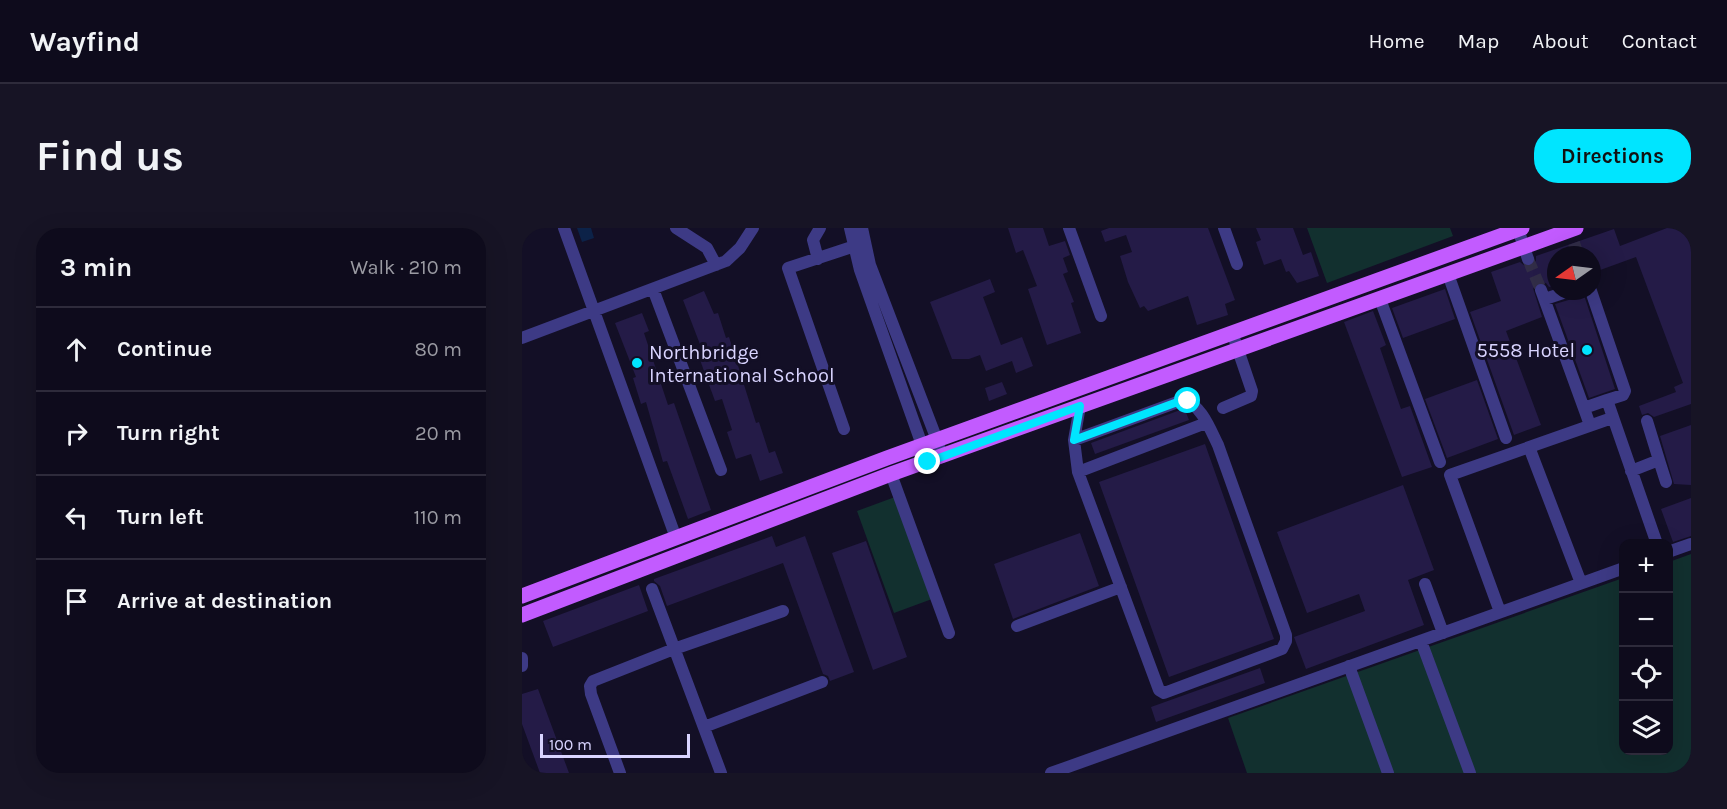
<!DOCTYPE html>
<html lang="en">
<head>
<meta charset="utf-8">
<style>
	:root { --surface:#0e0b1c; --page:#171425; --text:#f1f3f6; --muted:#9b9ba3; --line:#2e2b3b; --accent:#00e5ff }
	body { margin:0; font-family:Karla,sans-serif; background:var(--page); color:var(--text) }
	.controls { position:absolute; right:18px; bottom:18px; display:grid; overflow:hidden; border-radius:12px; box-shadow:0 6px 24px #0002 }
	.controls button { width:54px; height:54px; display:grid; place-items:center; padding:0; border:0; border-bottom:2px solid var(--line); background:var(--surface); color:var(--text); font:30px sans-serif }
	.compass { position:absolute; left:1025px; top:18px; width:54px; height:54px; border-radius:50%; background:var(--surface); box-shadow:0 6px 24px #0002; rotate:256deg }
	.scale { position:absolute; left:18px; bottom:15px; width:150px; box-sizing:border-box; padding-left:6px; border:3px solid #d9d4ff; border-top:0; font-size:16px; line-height:21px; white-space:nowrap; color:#d9d4ff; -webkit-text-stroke:4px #130f26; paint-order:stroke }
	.stop { position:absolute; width:18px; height:18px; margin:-14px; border:4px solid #00e5ff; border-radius:50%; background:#fff }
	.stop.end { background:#00e5ff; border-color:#fff; box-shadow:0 2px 6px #0008 }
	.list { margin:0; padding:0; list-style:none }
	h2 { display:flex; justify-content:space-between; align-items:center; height:78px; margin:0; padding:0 24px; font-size:26px }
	h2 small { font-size:20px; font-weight:400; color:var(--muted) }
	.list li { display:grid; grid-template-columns:39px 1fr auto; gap:18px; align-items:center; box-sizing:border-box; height:84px; padding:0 24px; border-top:2px solid var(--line) }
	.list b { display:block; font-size:22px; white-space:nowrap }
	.list em { font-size:20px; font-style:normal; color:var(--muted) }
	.icon { flex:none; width:33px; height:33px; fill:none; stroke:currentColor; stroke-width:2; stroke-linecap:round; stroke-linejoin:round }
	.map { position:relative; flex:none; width:1169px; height:545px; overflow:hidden; border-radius:24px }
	header { display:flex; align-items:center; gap:36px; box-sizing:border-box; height:84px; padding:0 30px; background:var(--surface); border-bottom:2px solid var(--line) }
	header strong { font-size:28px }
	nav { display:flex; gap:33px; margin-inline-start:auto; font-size:21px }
	.intro { display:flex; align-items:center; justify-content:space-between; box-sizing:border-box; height:144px; padding:0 36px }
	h1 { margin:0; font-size:42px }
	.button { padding:15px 27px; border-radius:24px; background:var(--accent); color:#111; font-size:21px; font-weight:700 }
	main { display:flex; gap:36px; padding:0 36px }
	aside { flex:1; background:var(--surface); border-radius:24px; box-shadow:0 6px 24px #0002 }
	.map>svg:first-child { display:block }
	.green { fill:#12302f }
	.water { fill:#0c2248 }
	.building { fill:#241b47 }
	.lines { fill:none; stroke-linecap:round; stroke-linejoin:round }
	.minor-tunnel { stroke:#312d47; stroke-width:12; stroke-dasharray:12 6; stroke-linecap:butt }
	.minor { stroke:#3d3a85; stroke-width:12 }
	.major { stroke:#c25bff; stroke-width:15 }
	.route { stroke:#00e5ff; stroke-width:8 }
	.poi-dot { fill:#00e5ff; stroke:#130f26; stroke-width:2 }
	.labels { text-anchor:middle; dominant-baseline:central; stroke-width:6; stroke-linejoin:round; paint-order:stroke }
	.poi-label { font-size:20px; fill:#d9d4ff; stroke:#130f26; text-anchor:end }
</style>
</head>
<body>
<header>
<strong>Wayfind</strong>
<nav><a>Home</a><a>Map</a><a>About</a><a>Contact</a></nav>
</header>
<div class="intro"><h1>Find us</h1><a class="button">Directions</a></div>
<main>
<aside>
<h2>3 min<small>Walk · 210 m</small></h2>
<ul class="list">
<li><svg class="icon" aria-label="ahead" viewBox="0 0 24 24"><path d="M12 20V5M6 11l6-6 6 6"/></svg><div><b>Continue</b></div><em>80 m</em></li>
<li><svg class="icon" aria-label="right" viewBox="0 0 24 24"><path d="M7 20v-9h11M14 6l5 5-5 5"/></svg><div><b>Turn right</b></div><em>20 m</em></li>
<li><svg class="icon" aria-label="left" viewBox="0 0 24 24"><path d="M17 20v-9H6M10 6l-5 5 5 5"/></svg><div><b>Turn left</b></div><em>110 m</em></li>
<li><svg class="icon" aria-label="arrive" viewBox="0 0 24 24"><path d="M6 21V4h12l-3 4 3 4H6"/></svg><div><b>Arrive at destination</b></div></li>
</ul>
</aside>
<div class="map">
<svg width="1169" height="545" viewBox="0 0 1169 545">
	<rect width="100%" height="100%" fill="#130f26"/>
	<!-- green -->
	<path class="green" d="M785,0H928L931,8L805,55Z
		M373,269L410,371L372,385L335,283Z
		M1169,326V545H725L706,490L1101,350L1102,522H1146L1147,334Z"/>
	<!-- water -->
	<path class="water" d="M55,0H69L72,10L60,14Z"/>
	<!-- building -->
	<path class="building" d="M486,0H521L527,18L543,13L548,27L541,30L546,44L541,46L552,74L549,75L559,105L525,117L506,61L515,58L501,22L494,25Z
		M587,0H686L713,72L703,76L706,87L675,97L666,68L626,83L622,78L618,80L606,54L598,28L610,24L604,7L583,14L579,3Z
		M734,0H771L781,27L789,24L797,48L775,55L767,43L764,44L759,31L742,37L734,14L739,12Z
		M1145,0H1169V176L1132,189L1126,185L1120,187L1117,178L1154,164L1152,159L1161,155L1114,29L1070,45V27H1034V57L1027,59L1024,55L1017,54L1011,60L1020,89L984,103L1019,197L992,207L948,84L979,73L969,44L998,34L1004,39H1009L1014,33V28L1092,1L1098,18Z
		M468,51L473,64L461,69L479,117L500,109L511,138L494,145L490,133L464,143L458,127L447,131H430L408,74Z
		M923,61L933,91L881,110L870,80Z
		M182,63L192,86L196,85L204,110L207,109L234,195L237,194L247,225L253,223L261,245L238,253L229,226L214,231L205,204L210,202L200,171L193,173L174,121L179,119L161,72Z
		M1061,64L1093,161L1067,170L1033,76L1050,71L1055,66Z
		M851,83L864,117L858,120L879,181L888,178L910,239L880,249L822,94Z
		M120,85L127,103L122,105L146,177L152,175L189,282L166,291L145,233L141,234L124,174L119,176L111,150L114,149L93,95Z
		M955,152L976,211L925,230L903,171Z
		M480,154L485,166L467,173L463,160Z
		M661,181L663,182L667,192L573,226L569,215Z
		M1169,197V257L1152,256L1138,208Z
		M683,216L752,411L647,449L577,254Z
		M881,257L912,342L886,352L902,397L784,441L772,409L843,383L837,366L785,385L755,304Z
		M1169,270V308L1151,314L1139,281Z
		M558,305L577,358L491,391L472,336Z
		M250,308L254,319L283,308L332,444L308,453L306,448L301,446L261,335L145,378L138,358L132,353V351Z
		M344,313L385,429L351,442L310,325Z
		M117,357L126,383L31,419L21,393Z
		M738,440L743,455L634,494L629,479Z
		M16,461L47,545H18L0,496V466Z"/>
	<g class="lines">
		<!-- minor-tunnel -->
		<path class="minor-tunnel" d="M1052,15L1056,27
			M1006,31L1019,62"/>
		<!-- minor -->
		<path class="minor" d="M42,0L154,310
			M154,0L185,20L194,37
			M328,0L338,42L406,234
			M340,0L348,37L415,212L420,229
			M547,0L579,88
			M702,0L715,36
			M996,1L1006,31
			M296,31L291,12L298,0
			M926,46L984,210
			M131,61L199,242
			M1019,62L1068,197
			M1069,63L1103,163L1101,167L1085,172L1135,316
			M858,71L918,234
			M1023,71L1047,63
			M0,110L204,33L218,20L231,0
			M701,180L729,168L730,163L713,113
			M1062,180L1085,172
			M322,201L266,40L342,15
			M552,212L661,172C679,176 688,201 696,217L764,407V413L760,421L642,465L637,462L556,244L552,212L558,178
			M1007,219L1059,355
			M1137,232L1144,254
			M1109,243L1137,232L1125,193
			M556,244L684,195
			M369,246L427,405
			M1146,324L1169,316
			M903,356L921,405
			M130,361L199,545
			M978,384L928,247L1090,190
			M495,398L599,359
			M899,413L948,545
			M0,430V438
			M827,438L866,545
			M182,499L300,454
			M98,545L69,466L68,458L71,453L152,421L261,383
			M529,545L1102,340"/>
		<!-- major -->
		<path class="major" d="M0,368L365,230L1000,0
			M0,387L369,246L1054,0"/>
	</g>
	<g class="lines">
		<!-- route -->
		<path class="route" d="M406,234L558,178L552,212L661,172L666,173"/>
	</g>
	<!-- markers -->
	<g class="poi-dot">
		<circle cx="1065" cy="122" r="6"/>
		<circle cx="115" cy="135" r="6"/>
	</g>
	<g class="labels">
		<!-- poi labels -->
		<g class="poi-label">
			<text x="1053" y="122">5558 Hotel</text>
			<text x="127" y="124" text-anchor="start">Northbridge<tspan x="127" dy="23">International School</tspan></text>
		</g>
	</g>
</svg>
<div class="controls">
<button>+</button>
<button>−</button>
<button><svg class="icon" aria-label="locate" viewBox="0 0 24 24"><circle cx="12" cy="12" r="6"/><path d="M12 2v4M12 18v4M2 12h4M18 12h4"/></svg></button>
<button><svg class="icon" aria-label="layers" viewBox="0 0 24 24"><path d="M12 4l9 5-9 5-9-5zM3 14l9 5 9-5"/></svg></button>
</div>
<svg class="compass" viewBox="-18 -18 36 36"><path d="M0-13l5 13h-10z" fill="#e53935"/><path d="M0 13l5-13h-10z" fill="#9b9ba3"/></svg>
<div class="scale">100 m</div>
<div class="stop" style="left:666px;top:173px"></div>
<div class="stop end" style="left:406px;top:234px"></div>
</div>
</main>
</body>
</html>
